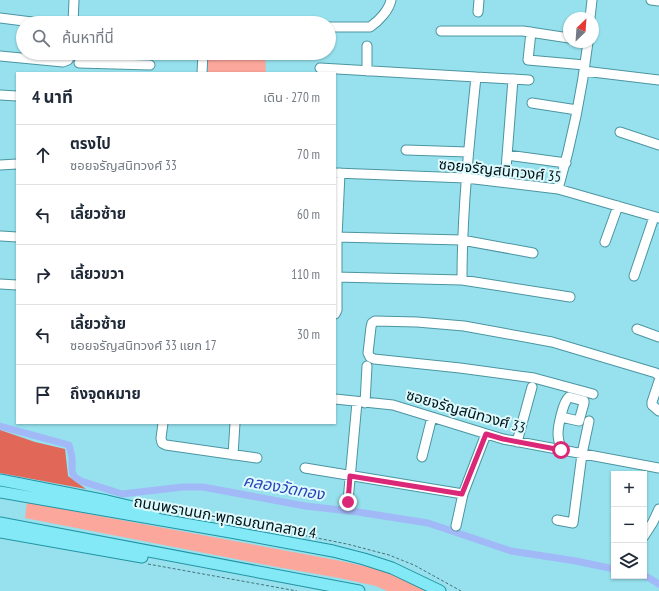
<!DOCTYPE html>
<html lang="th">
<head>
<meta charset="utf-8">
<style>
	:root { --surface:#fff; --page:#f2f2f3; --text:#1f2937; --muted:#747a83; --line:#e0e1e3 }
	body { margin:0; font-family:"PT Sans Narrow","Noto Sans Thai",sans-serif; background:var(--page); color:var(--text) }
	.controls { position:absolute; right:12px; bottom:12px; display:grid; overflow:hidden; border-radius:0px; box-shadow:0 1px 3px #0004 }
	.controls button { width:36px; height:36px; display:grid; place-items:center; padding:0; border:0; border-bottom:1px solid var(--line); background:var(--surface); color:var(--text); font:20px sans-serif }
	.compass { position:absolute; left:563px; top:12px; width:36px; height:36px; border-radius:50%; background:var(--surface); box-shadow:0 1px 3px #0004; rotate:25deg }
	.stop { position:absolute; width:12px; height:12px; margin:-9px; border:3px solid #db2777; border-radius:50%; background:#fff }
	.stop.end { background:#db2777; border-color:#fff; box-shadow:0 1px 4px #0008 }
	.list { margin:0; padding:0; list-style:none }
	h2 { display:flex; justify-content:space-between; align-items:center; height:52px; margin:0; padding:0 16px; font-size:17px }
	h2 small { font-size:13px; font-weight:400; color:var(--muted) }
	.list li { display:grid; grid-template-columns:26px 1fr auto; gap:12px; align-items:center; box-sizing:border-box; height:60px; padding:0 16px; border-top:1px solid var(--line) }
	.list b { display:block; font-size:15px; white-space:nowrap }
	.list p { margin:0; font-size:13px; white-space:nowrap; color:var(--muted) }
	.list em { font-size:13px; font-style:normal; color:var(--muted) }
	.icon { flex:none; width:22px; height:22px; fill:none; stroke:currentColor; stroke-width:2; stroke-linecap:round; stroke-linejoin:round }
	.map { position:relative; flex:none; width:659px; height:591px; overflow:hidden }
	.search { position:absolute; background:var(--surface); box-shadow:0 1px 3px #0004; left:16px; top:16px; width:320px; height:44px; display:flex; align-items:center; gap:10px; box-sizing:border-box; padding:0 14px; border-radius:22px; color:var(--muted); font-size:15px }
	.panel { position:absolute; background:var(--surface); box-shadow:0 1px 3px #0004; left:16px; top:72px; width:320px; height:352px; border-radius:0px }
	.map>svg:first-child { display:block }
	.green { fill:#fca79b }
	.forest { fill:#e16759 }
	.lines { fill:none; stroke-linecap:round; stroke-linejoin:round }
	.canal { stroke:#a2b9f8; stroke-width:7 }
	.minor-casing { stroke:#4b95a1; stroke-width:11 }
	.major-casing { stroke:#2094a3; stroke-width:13 }
	.path { stroke:#457279; stroke-width:1; stroke-dasharray:3 2; stroke-linecap:butt }
	.minor { stroke:#fff; stroke-width:9 }
	.major { stroke:#84e9f6; stroke-width:11 }
	.route { stroke:#db2777; stroke-width:5 }
	.labels { text-anchor:middle; dominant-baseline:central; stroke-width:4; stroke-linejoin:round; paint-order:stroke }
	.street-label { font-size:15px; fill:#001215; stroke:#ddfafe }
	.water-label { font-size:16px; font-style:italic; fill:#2b43b8; stroke:#ddfafe }
</style>
</head>
<body>
<div class="map">
<svg width="659" height="591" viewBox="0 0 659 591">
	<rect width="100%" height="100%" fill="#96e1ed"/>
	<!-- green -->
	<path class="green" d="M208,53H265L266,73H208Z
		M27,502L94,515L336,560L383,570L411,582L427,591H387L376,586L339,578L277,567L25,518Z"/>
	<!-- forest -->
	<path class="forest" d="M0,430L35,442L65,449L68,476L86,489L0,473Z"/>
	<g class="lines">
		<!-- canal -->
		<path class="canal" d="M0,426L69,445C70,450 72,454 72,459C73,470 69,475 81,481L122,494L183,487H203L305,506L358,512L428,523L511,551L576,561L614,569
			M644,575L659,584"/>
		<defs>
			<path id="minor" d="M651,0L659,1
				M478,12L479,0
				M0,18L40,23
				M590,18L592,0
				M73,23L74,0
				M329,27H370C379,21 389,10 391,0
				M441,31H523L569,38
				M531,32L528,60L585,65
				M0,56L63,62L68,60L71,53
				M79,63L150,65
				M320,68L476,77C469,145 462,212 462,280
				M367,71V46
				M584,71L659,80
				M202,73L203,53
				M476,77L529,80
				M0,95L17,96
				M532,103L577,110
				M620,132L659,145
				M406,150L468,152
				M507,155L566,163
				M0,165L17,164
				M335,173L466,178L558,189L659,218
				M505,182L513,79
				M558,189C572,141 582,92 588,42
				M1,236L17,237
				M335,237L462,240L533,253
				M605,242L618,206
				M634,276L654,217
				M335,277L462,280L570,297
				M0,284L17,285
				M335,314L337,310V237L340,173
				M637,329L659,337
				M659,381L652,402V405L659,411
				M593,394L534,378L460,368L374,359L370,357L368,353L371,327L372,323L375,321L417,322L464,326L552,342L656,373L659,376
				M335,399L393,405L503,439L659,468
				M365,403L367,366
				M163,423L161,438L162,443L166,445L257,458
				M517,442L532,387
				M561,450C560,445 558,439 558,434C558,426 563,402 569,397L584,401V403L579,421L561,417
				M233,455L235,423
				M422,457L432,417
				M305,468L463,494L486,434
				M348,501L357,402
				M557,520L573,523L582,454L589,421
				M456,526L463,494
				M644,536L653,522L659,509"/>
			<path id="major" d="M0,480L107,501L154,512
				M0,492L225,531L333,551L364,559L392,568L440,591
				M0,523L359,591
				M0,532L142,557"/>
		</defs>
		<!-- minor casing -->
		<use href="#minor" class="minor-casing"/>
		<!-- major casing -->
		<use href="#major" class="major-casing"/>
		<!-- path -->
		<path class="path" d="M162,507L347,544L389,555L414,565L461,591
			M148,564L297,591"/>
		<!-- minor -->
		<use href="#minor" class="minor"/>
		<!-- major -->
		<use href="#major" class="major"/>
	</g>
	<g class="lines">
		<!-- route -->
		<path class="route" d="M348,502L350,476L462,494L486,434L503,439L561,450"/>
	</g>
	<g class="labels">
		<!-- street labels -->
		<g class="street-label">
			<text transform="translate(500 170) rotate(6)">ซอยจรัญสนิทวงศ์ 35</text>
			<text transform="translate(466 411) rotate(16)">ซอยจรัญสนิทวงศ์ 33</text>
			<text transform="translate(225 517) rotate(10)">ถนนพรานนก-พุทธมณฑลสาย 4</text>
		</g>
		<!-- water labels -->
		<g class="water-label">
			<text transform="translate(284 487) rotate(10)">คลองวัดทอง</text>
		</g>
	</g>
</svg>
<div class="controls">
<button>+</button>
<button>−</button>
<button><svg class="icon" aria-label="layers" viewBox="0 0 24 24"><path d="M12 4l9 5-9 5-9-5zM3 14l9 5 9-5"/></svg></button>
</div>
<svg class="compass" viewBox="-18 -18 36 36"><path d="M0-13l5 13h-10z" fill="#e53935"/><path d="M0 13l5-13h-10z" fill="#747a83"/></svg>
<div class="stop" style="left:561px;top:450px"></div>
<div class="stop end" style="left:348px;top:502px"></div>
<div class="search"><svg class="icon" aria-label="search" viewBox="0 0 24 24"><circle cx="10" cy="10" r="6"/><path d="M15 15l6 6"/></svg>ค้นหาที่นี่</div>
<section class="panel">
<h2>4 นาที<small>เดิน · 270 m</small></h2>
<ul class="list">
<li><svg class="icon" aria-label="ahead" viewBox="0 0 24 24"><path d="M12 20V5M6 11l6-6 6 6"/></svg><div><b>ตรงไป</b><p>ซอยจรัญสนิทวงศ์ 33</p></div><em>70 m</em></li>
<li><svg class="icon" aria-label="left" viewBox="0 0 24 24"><path d="M17 20v-9H6M10 6l-5 5 5 5"/></svg><div><b>เลี้ยวซ้าย</b></div><em>60 m</em></li>
<li><svg class="icon" aria-label="right" viewBox="0 0 24 24"><path d="M7 20v-9h11M14 6l5 5-5 5"/></svg><div><b>เลี้ยวขวา</b></div><em>110 m</em></li>
<li><svg class="icon" aria-label="left" viewBox="0 0 24 24"><path d="M17 20v-9H6M10 6l-5 5 5 5"/></svg><div><b>เลี้ยวซ้าย</b><p>ซอยจรัญสนิทวงศ์ 33 แยก 17</p></div><em>30 m</em></li>
<li><svg class="icon" aria-label="arrive" viewBox="0 0 24 24"><path d="M6 21V4h12l-3 4 3 4H6"/></svg><div><b>ถึงจุดหมาย</b></div></li>
</ul>
</section>
</div>
</body>
</html>
